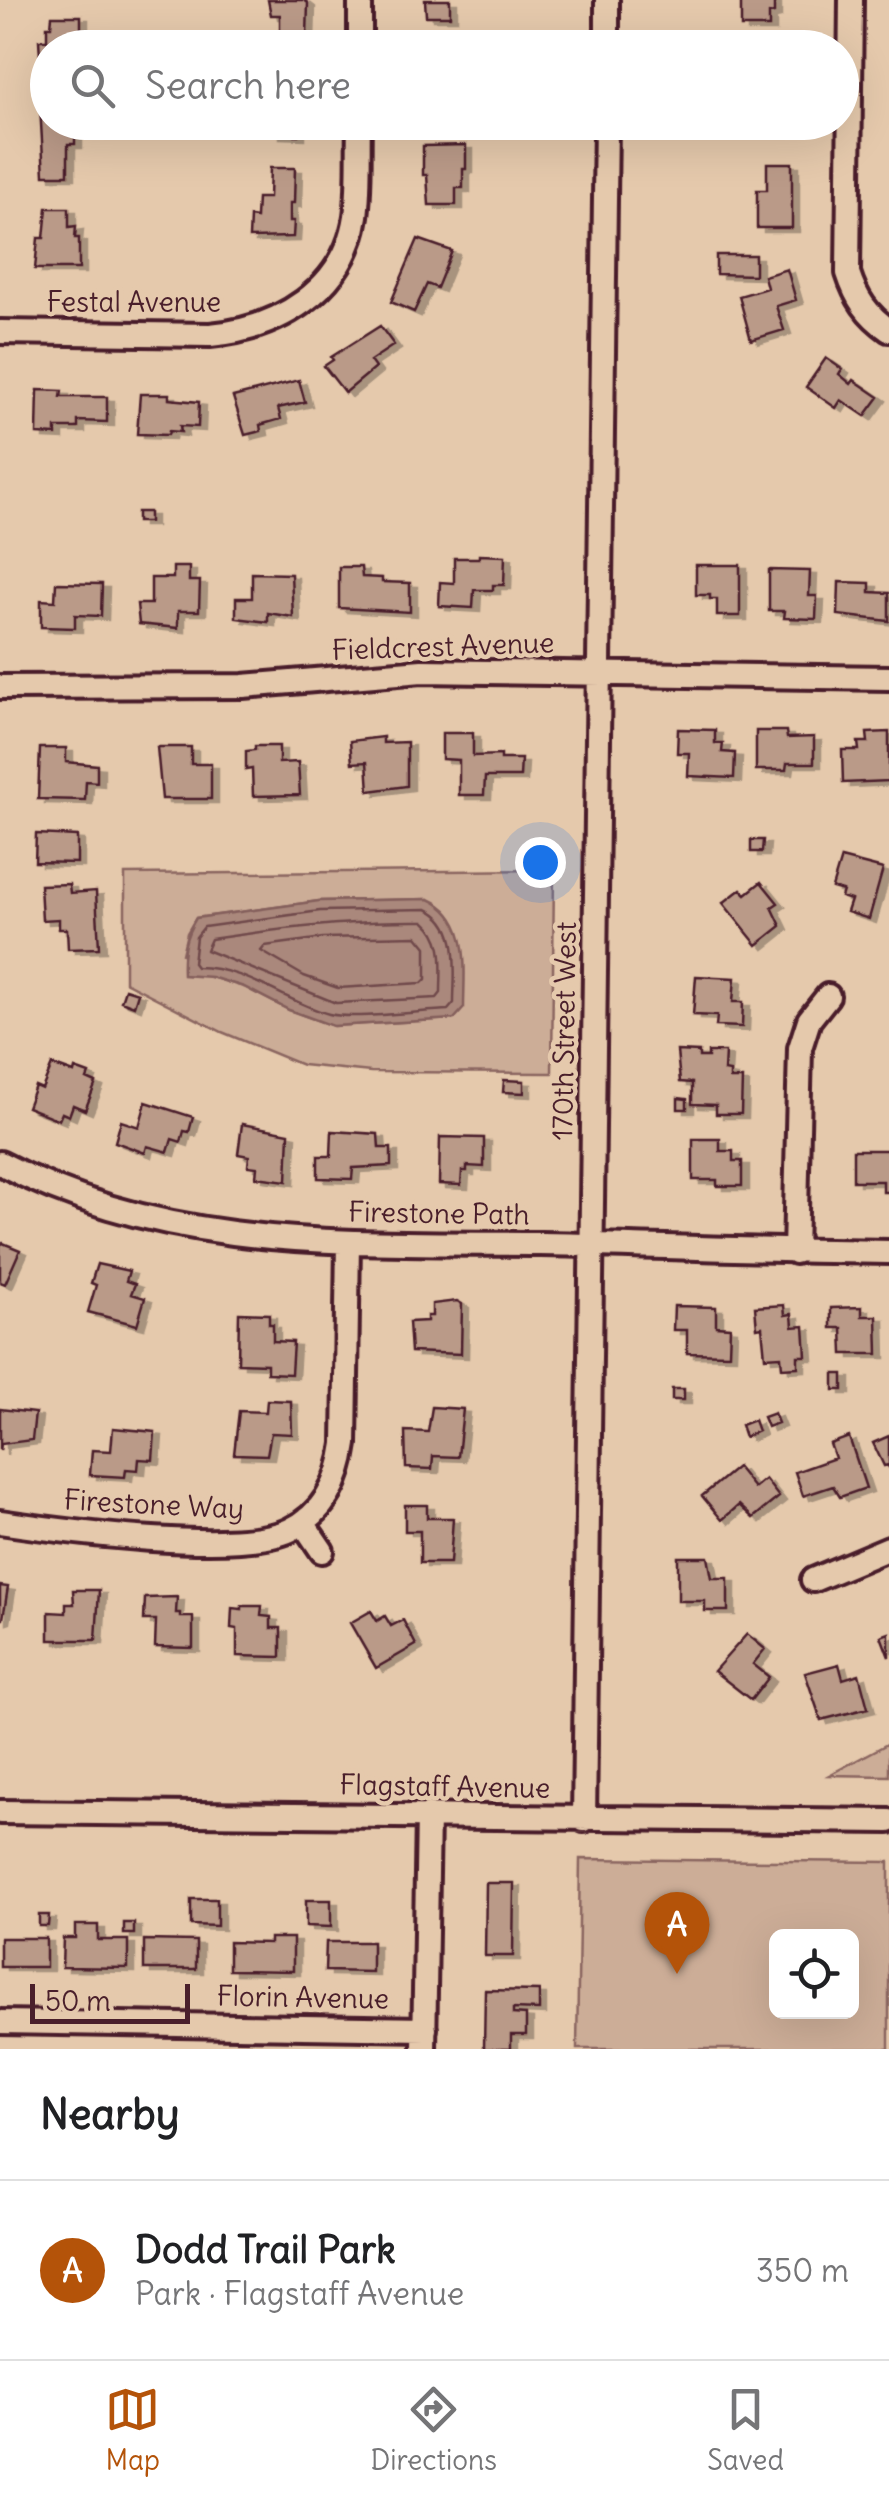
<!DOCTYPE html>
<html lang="en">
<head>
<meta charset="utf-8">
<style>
	:root { --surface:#fff; --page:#f2f2f2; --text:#202124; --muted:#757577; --line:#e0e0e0; --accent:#b45309 }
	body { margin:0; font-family:Delius,sans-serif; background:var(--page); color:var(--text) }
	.controls { position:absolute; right:30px; bottom:30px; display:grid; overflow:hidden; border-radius:15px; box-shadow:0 10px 40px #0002 }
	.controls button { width:90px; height:90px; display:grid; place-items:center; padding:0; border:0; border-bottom:2px solid var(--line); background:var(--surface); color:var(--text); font:50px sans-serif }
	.scale { position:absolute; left:30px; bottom:25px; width:160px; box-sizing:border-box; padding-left:10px; border:5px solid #4a1f2b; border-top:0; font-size:28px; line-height:35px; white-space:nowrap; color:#4a1f2b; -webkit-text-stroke:8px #e5c9ac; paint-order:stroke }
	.you { position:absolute; left:540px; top:862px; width:35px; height:35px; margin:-25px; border:8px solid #fff; border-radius:50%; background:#1a73e8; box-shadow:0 0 0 15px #1a73e833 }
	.badge { display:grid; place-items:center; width:65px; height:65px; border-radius:50%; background:var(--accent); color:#fff; font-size:32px; font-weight:700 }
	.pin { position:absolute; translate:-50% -82px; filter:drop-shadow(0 2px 5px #0008) }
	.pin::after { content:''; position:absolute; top:52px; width:35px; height:30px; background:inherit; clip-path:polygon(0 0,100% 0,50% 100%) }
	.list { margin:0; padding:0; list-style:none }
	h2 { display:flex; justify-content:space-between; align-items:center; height:130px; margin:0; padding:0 40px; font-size:42px }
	h2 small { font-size:32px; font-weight:400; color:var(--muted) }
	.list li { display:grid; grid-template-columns:65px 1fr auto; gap:30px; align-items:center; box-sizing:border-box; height:180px; padding:0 40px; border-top:2px solid var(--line) }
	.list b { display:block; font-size:38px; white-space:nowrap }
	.list p { margin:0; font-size:32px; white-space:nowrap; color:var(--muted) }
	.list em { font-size:32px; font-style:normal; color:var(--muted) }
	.icon { flex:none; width:55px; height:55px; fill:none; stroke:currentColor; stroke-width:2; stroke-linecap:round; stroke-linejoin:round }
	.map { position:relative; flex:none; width:889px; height:2049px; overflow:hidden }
	.search { position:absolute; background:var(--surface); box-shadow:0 10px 40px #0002; left:30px; right:30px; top:30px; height:110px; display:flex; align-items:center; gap:25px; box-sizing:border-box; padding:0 35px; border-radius:55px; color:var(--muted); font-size:38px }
	.sheet { height:310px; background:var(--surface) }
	nav { display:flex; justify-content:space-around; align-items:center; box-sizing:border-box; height:140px; border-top:2px solid var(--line); background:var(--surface); font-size:28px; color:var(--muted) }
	nav a { display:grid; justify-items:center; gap:5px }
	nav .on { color:var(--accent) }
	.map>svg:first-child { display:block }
	.green { fill:#ccad97; stroke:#8b6661; stroke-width:2.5; fill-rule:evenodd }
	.water { fill:#aa887b; stroke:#845e5b; stroke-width:2.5 }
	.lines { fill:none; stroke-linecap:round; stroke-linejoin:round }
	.shore { stroke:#70494b; stroke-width:2.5 }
	.building { fill:#ba9a88; stroke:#4a1f2b; stroke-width:2.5; filter:url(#shadow) }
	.minor-casing { stroke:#4a1f2b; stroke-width:30 }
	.minor { stroke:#e5c9ac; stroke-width:22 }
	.labels { text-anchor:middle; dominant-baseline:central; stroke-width:9; stroke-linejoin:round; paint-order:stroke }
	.street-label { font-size:28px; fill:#4a1f2b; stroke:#e5c9ac }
</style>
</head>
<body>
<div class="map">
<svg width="889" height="2049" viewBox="0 0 889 2049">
	<defs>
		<filter id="shadow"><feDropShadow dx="7" dy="4" stdDeviation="0" flood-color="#0004"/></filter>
	</defs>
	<rect width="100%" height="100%" fill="#e5c9ac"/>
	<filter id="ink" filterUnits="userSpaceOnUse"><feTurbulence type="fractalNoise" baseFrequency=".01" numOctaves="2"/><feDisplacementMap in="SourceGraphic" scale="20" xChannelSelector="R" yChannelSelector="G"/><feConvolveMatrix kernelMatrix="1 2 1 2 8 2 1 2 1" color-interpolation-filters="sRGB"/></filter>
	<g filter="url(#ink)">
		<!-- green -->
		<path class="green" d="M554,870L552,1073L371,1072L302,1065L222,1032L125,982V874ZM429,899L453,1019L333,1026L289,1010L244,987L211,977L182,954L187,933L196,918L319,901Z
			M889,1743V1776L829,1775Z
			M580,1859L889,1862V2049H577ZM776,1936H852V2012H776Z"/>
		<!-- water -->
		<path class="water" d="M429,899C472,918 464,968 464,1008L454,1019L333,1026L289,1010L244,987L211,977L183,975C182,953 184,937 196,918L319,901Z"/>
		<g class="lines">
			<!-- shore -->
			<path class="shore" d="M427,909C462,924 454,971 454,1003L448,1010C422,1011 351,1020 329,1014C284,1001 245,967 196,967L193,963L196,937L204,927L320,911Z
				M424,921C446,940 441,966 441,993L437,998L336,1003L206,950L211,939C282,928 352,920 424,921Z
				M417,936L426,947V979L422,983L338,988L304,976L261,951L265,946L323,938Z"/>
		</g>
		<!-- building -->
		<path class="building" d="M268,0H304L308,3L307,37L280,36V15H271Z
			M425,0H450V16H426Z
			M741,0H774V13L769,14V27H741Z
			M52,16H81V48H48V74H41L39,40H47V26H51Z
			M40,106H48V122H75V144H68V175H44Z
			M273,122H298V135L273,134Z
			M758,122H794V130L758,131Z
			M466,145V169H463V188H456V205H429L427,175H423V146Z
			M767,163H792V228H757V190H767Z
			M270,168H295L294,203H290V221H294L293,237L249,238L250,217L256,218L257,198H269Z
			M47,208H69V227L76,226L75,238H79V269H35L38,238H44Z
			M418,239L452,251L437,288L427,284L414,312L391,302Z
			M716,255H755V275L716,274Z
			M787,269L796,300L776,306L784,330L751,340L739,296L767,288L764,276Z
			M380,326L394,345L370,361L375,368L345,393L324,366L333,360L331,357Z
			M826,358L842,369L839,374L851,384L854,380L879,397L865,416L841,400L836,408L806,387Z
			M299,380L305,402L278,408L281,419L260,425L261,431L245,435L233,397Z
			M38,390L62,391L61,397H107V422L78,421V428H56V435L37,434Z
			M140,394H169V399L199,402L198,427L180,426L181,432L169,431L168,435L137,434Z
			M137,512H149V522H137Z
			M479,555L505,556L504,585H493V590H474L473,608L439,606L440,582L454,583V558H479Z
			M696,565H740V616H717V599H710V595H696Z
			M173,567H189V581H200L199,611H178V628L139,624L137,604H151V578H173Z
			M339,567H361L362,577L382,578V582L410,583V612L339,608Z
			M769,570L810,571L809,596H817L816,619L784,618L785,611H769Z
			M252,573L291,574L293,617L268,613V622L236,618V598H252Z
			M839,582L870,583V592L889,593V621L838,615Z
			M56,583L102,584L101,616L75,615V628L41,627V600L55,601Z
			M678,729L715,730V743H723L722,752L735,753L734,778L688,776L689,753H677Z
			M756,731H786L787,738L814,737V763H787L786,770H756Z
			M889,732V781L843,783L842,750H859L858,742H868L867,733Z
			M442,733H473V756L501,755V759H521L520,777H485L484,795H459V760L442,759Z
			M383,737V743L407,742V786L369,791L367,762L352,763L350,741Z
			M255,746H279V763L298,762L300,795L253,796L252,769L246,770V751L255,750Z
			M157,747H191V764H211V799H162Z
			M40,748H66V762L97,765V782L86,781L85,800L38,799Z
			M36,834L77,836V863L35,862Z
			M751,840H763L762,852H751Z
			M841,858L883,869L869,919L847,912L851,900L841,897L843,891L832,888Z
			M761,882L778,903L772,907L781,926L757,945L723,903L741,889L746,894Z
			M69,884L70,893L96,891L99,948L68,949L67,929H59V919L42,920L40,885Z
			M696,976L735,978L733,1002H743L742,1027L716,1026L717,1016L693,1015Z
			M125,989L138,993L134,1006L121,1001Z
			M677,1051L699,1052V1057H708V1052H725L724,1071L730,1072V1079H742L741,1114H716V1105L692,1104V1083L680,1082Z
			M52,1065L74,1073L75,1069L89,1074L87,1079L96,1083L85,1110L73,1105L69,1116L62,1113L59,1120L27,1107L35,1086L42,1089Z
			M504,1080L524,1081V1093L503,1092Z
			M678,1098L687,1099V1109H678Z
			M146,1102L193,1117L189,1132L184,1131L181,1142L172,1139L168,1152L147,1146L145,1153L115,1142L121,1121L139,1127Z
			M242,1124L289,1133L287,1181L256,1177L257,1167L248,1166L249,1156L238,1154Z
			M332,1131L378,1134L379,1148H391V1166L353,1168L352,1179L318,1178V1156H331Z
			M440,1137L484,1138V1167L467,1166V1171H462L461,1185L439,1184Z
			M693,1139H720V1151H733V1161H742V1186H717V1180H693Z
			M853,1150H889V1192H883V1181H853Z
			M3,1243L20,1250L5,1284L0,1282V1245Z
			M97,1264L129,1271L126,1281L135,1284L131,1294L145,1298L137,1325L88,1312L96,1285L91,1283Z
			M457,1301L462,1304L461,1354L411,1352L409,1322L427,1321V1316H432V1304Z
			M784,1305L785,1315L792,1314L793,1327L804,1326L806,1356H798V1367L782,1368L781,1356L765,1357L762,1327L757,1328L755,1307Z
			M674,1306L716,1307V1326L730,1327L729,1354L687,1353V1330H673Z
			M862,1307V1316H877L878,1354H843L842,1328H831V1308Z
			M239,1313L269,1314V1324H273V1341L293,1342L291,1374L267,1373V1364L238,1363Z
			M834,1374H843V1390H834Z
			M672,1389H684V1400H672Z
			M267,1400L291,1401L292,1434L271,1433L267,1455L234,1454L239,1411L266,1412Z
			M432,1407L463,1409L458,1457L433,1456L432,1469L406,1468L405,1431L428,1432Z
			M0,1409L35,1413L32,1440L1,1444L0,1451Z
			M774,1413L778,1423L767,1427L763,1417Z
			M754,1420L758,1431L745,1437L741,1425Z
			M113,1428L155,1432L153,1460L139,1459L138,1470L126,1469L125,1477L90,1475L92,1450L111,1451Z
			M889,1436V1468L888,1465L884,1466L873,1443Z
			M849,1437L866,1488L840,1497L833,1486L803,1496L795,1472L835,1458L830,1444Z
			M737,1467L754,1488L765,1479L779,1497L753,1518L739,1505L722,1520L702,1496Z
			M405,1505H427V1518H453L450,1563H420V1531H405Z
			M678,1557H708L712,1578H728V1611H705V1601H678Z
			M0,1586L8,1587L3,1619L0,1620Z
			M73,1590H99L96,1640H49V1612L66,1613V1604H74Z
			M177,1597L176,1613H180V1617H193V1648L155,1647L156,1620H144L145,1598Z
			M242,1606H262L261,1616L271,1617V1628H281V1657L237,1656V1629L231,1628L232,1608L242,1609Z
			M371,1611L377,1621L385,1616L391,1626L403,1620L416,1645L376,1668L350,1623Z
			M889,1633V1657L881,1636Z
			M747,1634L765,1649L753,1664L769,1677L751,1700L714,1671Z
			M839,1664L843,1679L859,1674L868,1708L821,1720L805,1673Z
			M486,1883H514L513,1956H485Z
			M191,1899H217V1926L191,1925Z
			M306,1900H331V1927L306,1926Z
			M39,1915H49L48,1926H39Z
			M124,1923H134V1934H124Z
			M75,1925H98V1940H128V1968L62,1967L63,1938H75Z
			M0,1938H46V1967H0Z
			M270,1938H293V1971L229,1970V1942L270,1943Z
			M144,1940L196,1941V1969H144Z
			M326,1942H372V1972L325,1971Z
			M485,1990L539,1991V2010L513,2009V2014L526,2015V2035H511V2049H484Z"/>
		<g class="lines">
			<defs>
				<path id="minor" d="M851,0L848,273C856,298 867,315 889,330
					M360,48V0
					M607,48V0
					M0,332L210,335C278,329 345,290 356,216C360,186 358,153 359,122
					M0,687L243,686L422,671L889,678
					M0,1163C171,1253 354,1242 541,1244C657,1246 773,1251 889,1252
					M795,1252L800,1048L809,1020L828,996
					M0,1522C61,1531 239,1555 290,1530C325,1513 340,1481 345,1444L348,1242
					M303,1523L322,1551
					M813,1580L889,1548
					M0,1812L889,1821
					M584,1820L606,122
					M0,2022L425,2029
					M424,2049L428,1815"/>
			</defs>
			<!-- minor casing -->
			<use href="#minor" class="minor-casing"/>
			<!-- minor -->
			<use href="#minor" class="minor"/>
		</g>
	</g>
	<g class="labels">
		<!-- street labels -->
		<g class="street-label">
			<text x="134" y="302">Festal Avenue</text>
			<text transform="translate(443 646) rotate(-2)">Fieldcrest Avenue</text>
			<text transform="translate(564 1031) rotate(-89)">170th Street West</text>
			<text transform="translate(439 1213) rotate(1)">Firestone Path</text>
			<text transform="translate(154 1504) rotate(3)">Firestone Way</text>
			<text transform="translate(445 1786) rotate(1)">Flagstaff Avenue</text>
			<text transform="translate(303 1997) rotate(1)">Florin Avenue</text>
		</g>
	</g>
</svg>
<div class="controls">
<button><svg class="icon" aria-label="locate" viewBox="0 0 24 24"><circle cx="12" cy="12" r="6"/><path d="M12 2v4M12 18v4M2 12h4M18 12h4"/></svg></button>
</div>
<div class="scale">50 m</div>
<div class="you"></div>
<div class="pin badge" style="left:677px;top:1974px">A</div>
<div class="search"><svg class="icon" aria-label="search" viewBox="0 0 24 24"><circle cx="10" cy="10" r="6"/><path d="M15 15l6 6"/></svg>Search here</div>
</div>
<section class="sheet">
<h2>Nearby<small></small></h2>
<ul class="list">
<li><span class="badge">A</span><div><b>Dodd Trail Park</b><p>Park · Flagstaff Avenue</p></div><em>350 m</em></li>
</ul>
</section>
<nav>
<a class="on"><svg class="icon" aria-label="map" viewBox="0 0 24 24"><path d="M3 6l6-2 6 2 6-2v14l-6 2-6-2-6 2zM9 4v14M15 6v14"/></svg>Map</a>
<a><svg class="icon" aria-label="directions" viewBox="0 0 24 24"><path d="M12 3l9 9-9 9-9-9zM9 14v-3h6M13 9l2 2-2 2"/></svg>Directions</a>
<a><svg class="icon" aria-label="saved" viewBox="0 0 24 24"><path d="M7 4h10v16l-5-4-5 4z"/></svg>Saved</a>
</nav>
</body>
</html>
